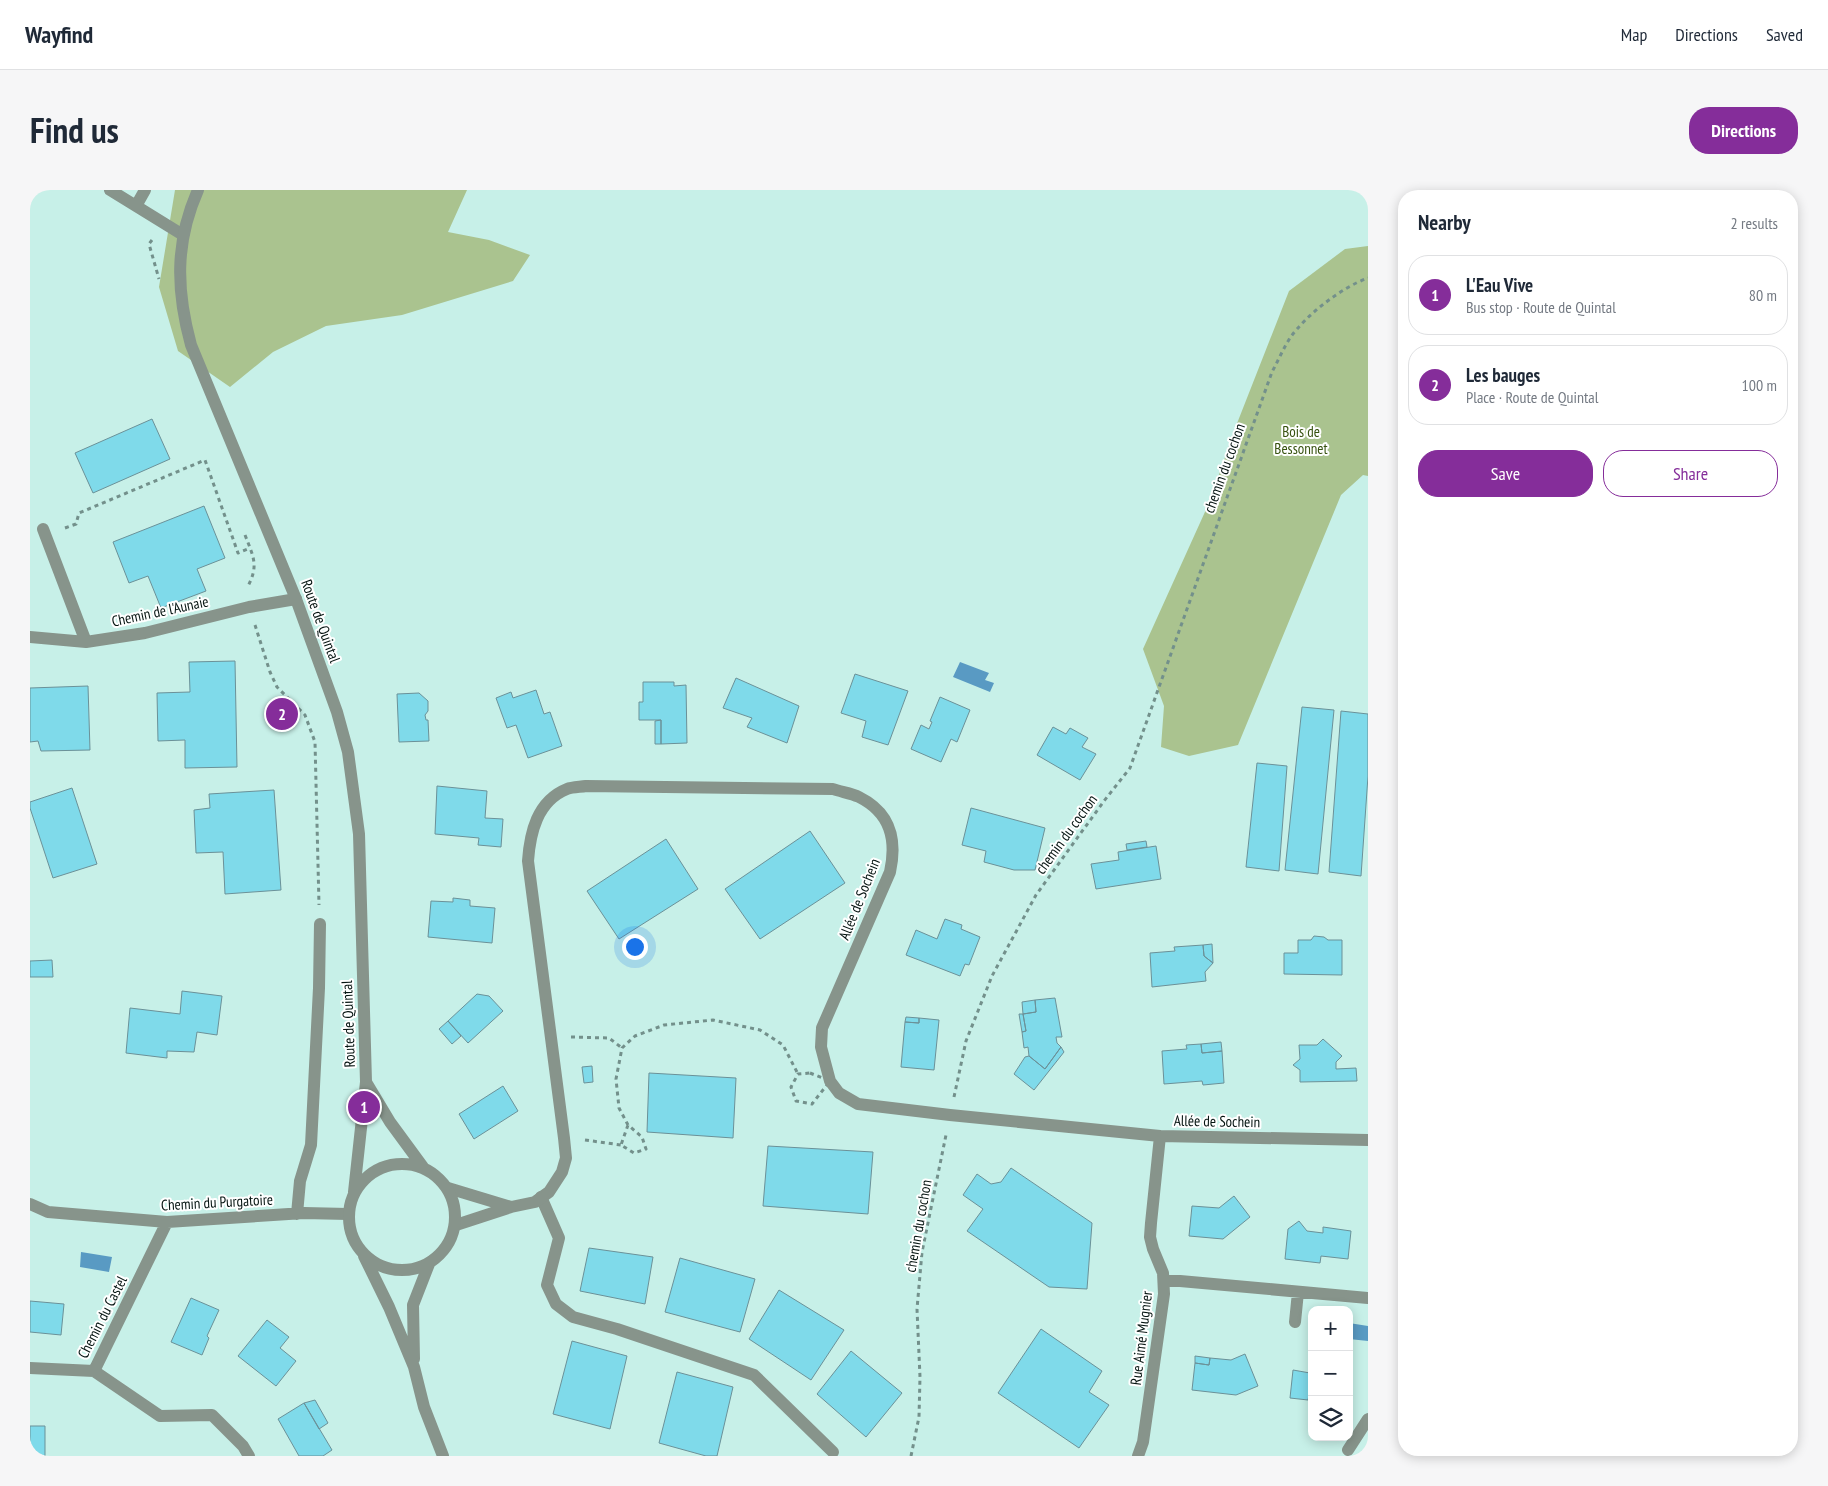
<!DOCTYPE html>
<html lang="en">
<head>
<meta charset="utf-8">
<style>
	:root { --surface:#fff; --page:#f6f6f7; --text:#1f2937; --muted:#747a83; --line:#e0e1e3; --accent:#852d9a }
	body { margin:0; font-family:"PT Sans Narrow",sans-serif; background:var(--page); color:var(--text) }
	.controls { position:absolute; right:15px; bottom:15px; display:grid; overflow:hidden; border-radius:10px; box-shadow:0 2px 12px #0003 }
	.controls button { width:45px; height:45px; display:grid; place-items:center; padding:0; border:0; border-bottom:1px solid var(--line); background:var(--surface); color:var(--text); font:25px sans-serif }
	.you { position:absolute; left:604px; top:756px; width:18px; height:18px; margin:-12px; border:4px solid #fff; border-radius:50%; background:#1a73e8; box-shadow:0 0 0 8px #1a73e833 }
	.badge { display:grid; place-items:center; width:32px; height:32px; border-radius:50%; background:var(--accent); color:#fff; font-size:16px; font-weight:700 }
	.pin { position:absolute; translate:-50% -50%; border:2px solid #fff; box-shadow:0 1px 5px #0006 }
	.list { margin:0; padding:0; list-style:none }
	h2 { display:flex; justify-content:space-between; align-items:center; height:65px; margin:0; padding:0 20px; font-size:21px }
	h2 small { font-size:16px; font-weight:400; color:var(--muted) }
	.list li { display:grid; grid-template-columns:32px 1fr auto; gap:15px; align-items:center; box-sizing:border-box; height:80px; margin:0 10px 10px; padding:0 10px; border:1px solid var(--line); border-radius:20px }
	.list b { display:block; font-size:19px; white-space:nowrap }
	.list p { margin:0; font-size:16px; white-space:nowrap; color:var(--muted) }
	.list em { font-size:16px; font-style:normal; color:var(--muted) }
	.actions { display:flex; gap:10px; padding:15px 20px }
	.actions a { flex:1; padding:11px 0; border:1px solid var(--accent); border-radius:20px; text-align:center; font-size:18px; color:var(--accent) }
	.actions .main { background:var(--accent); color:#fff }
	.icon { flex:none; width:28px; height:28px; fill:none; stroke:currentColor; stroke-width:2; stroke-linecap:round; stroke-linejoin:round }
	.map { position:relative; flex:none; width:1338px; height:1266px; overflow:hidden; border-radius:20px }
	header { display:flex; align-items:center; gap:30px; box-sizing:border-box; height:70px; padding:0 25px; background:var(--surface); border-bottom:1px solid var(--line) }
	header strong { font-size:24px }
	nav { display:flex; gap:28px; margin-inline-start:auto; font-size:18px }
	.intro { display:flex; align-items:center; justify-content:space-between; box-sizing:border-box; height:120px; padding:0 30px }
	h1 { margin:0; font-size:35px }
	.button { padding:12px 22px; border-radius:20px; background:var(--accent); color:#fff; font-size:18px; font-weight:700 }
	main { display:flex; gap:30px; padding:0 30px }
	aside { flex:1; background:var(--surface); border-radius:20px; box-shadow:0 2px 12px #0003 }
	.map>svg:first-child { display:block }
	.green { fill:#aac38f }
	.water { fill:#599ac3 }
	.building { fill:#7fdaea; stroke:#6b9198 }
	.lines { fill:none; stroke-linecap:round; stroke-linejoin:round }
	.path { stroke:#73908b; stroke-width:3; stroke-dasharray:4 4; stroke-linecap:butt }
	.service { stroke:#87948b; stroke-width:12 }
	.minor { stroke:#87948b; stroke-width:12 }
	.tertiary { stroke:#87948b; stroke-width:12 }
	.labels { text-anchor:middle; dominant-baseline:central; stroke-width:4; stroke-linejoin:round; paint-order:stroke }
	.park-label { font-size:15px; fill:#375210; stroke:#fff }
	.street-label { font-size:15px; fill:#051411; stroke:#fff }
</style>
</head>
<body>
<header>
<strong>Wayfind</strong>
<nav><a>Map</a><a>Directions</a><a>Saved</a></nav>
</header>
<div class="intro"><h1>Find us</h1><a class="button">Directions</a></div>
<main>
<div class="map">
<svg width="1338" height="1266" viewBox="0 0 1338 1266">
	<rect width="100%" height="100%" fill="#c7f0e8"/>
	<!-- green -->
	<path class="green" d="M145,0H437L418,42L459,50L500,65L483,91L372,125L296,136L243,162L200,197L148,161L129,97Z
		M1338,56V286L1333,285L1311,305L1208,555L1159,566L1131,557L1134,516L1113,459L1179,313L1206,236L1259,101L1315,59Z"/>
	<!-- water -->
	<path class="water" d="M930,472L959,483L955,490L964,493L960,502L923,487Z
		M51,1062L82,1067L79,1082L50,1077Z
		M1319,1133L1338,1136V1151L1319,1149Z"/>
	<!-- building -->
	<path class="building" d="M122,229L140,269L63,303L45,263Z
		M174,316L195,368L167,379L176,401L131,418L118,386L99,393L83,352Z
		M205,471L207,577L155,578V550L128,551L127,503L160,502L159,472Z
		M825,484L878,501L858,555L832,547L836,531L811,523Z
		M706,488L769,516L757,553L717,537L722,528L693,518Z
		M613,492H644V496L656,495L657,553L631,554V530H609V512H613Z
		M58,496L60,560L11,561L8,551L0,552V498Z
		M506,500L514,524L520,522L532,556L498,568L486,535L477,538L466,508L481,502L483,508Z
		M389,503L398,511V521L395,525L396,530H398L399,551L369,552L367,504Z
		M910,507L940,520L927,552L921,549L911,572L881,559L891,535L899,539L902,532L900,531Z
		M254,517L258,530L250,532L246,519Z
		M1272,517L1304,520L1288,684L1255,680Z
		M1311,521L1338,524V586L1331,686L1299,682Z
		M631,530V554H625V531Z
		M1023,537L1036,544L1040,538L1058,548L1052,557L1066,564L1050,590L1007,565Z
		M1227,573L1257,576L1249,681L1216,677Z
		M407,596L457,601L455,628L473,629L471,657L448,655L449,648L405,644Z
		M42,598L67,674L23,688L0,618V612Z
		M244,600L251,700L195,704L193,662L166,663L164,620L180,618L179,604Z
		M941,618L1015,638L1005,680H984L954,672L956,661L932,655Z
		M780,641L815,693L730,749L695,699Z
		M636,649L668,699L589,749L557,701Z
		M1116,651L1117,657L1097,660L1096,654Z
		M1126,656L1131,689L1066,699L1061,674L1089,670L1088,662Z
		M423,708L440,710V716L465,718L462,753L398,747L401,711L423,712Z
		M915,729L932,735L931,739L950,747L939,775L935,774L930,786L876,765L886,740L907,749Z
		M1284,746L1294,747L1298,750H1312V785L1254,784V763H1268V750H1281Z
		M1182,754L1183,773L1174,766L1173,755Z
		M1173,755L1174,766L1183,773L1175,782L1176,791L1122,797L1120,763L1145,761L1144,757Z
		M22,770L23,787H0V771Z
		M152,801L192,806L187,845L167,842L164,862L137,861V868L96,863L100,818L150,824Z
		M447,804L459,806L473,821L438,853L418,831Z
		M1025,808L1032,847H1026L1027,853L1031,857L1015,879L999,866L998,857L994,858L992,842L996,841L993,824L1006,822L1005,810Z
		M1005,810L1006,822L993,824L992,812Z
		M989,824H993L996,841L992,842Z
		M876,827L889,828V833L875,832Z
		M889,828L909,830L904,880L871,877L875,832L889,833Z
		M418,831L431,846L422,854L409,839Z
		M1293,849L1312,866L1306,872V879L1326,878L1327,891L1270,892V880L1263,875L1270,869L1269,855H1287Z
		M1191,852L1192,861L1172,863L1171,854Z
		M1171,854L1172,863L1192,861L1194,893L1173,895L1172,891L1134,894L1132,861L1157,859L1156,855Z
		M1031,857L1034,862L1004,900L984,884L995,867L999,866L1015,879Z
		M562,876L563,892L554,893L552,877Z
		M619,883L706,888L703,948L617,942Z
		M473,896L488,921L444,949L429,924Z
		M738,956L843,962L838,1024L733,1016Z
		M981,978L1062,1033L1057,1099L1019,1097L937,1041L953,1019L933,1005L947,984L961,994L971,992Z
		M1204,1006L1220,1027L1193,1049L1159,1046L1162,1016L1189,1018Z
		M1269,1031L1277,1041L1293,1043V1037L1321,1041L1318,1069L1291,1066L1290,1073L1255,1069L1258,1039Z
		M559,1058L623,1067L615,1114L550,1101Z
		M650,1068L725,1089L710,1142L635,1122Z
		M749,1100L814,1140L781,1190L719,1149Z
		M161,1108L189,1120L177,1146L179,1148L172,1165L141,1152Z
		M0,1111L34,1114L31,1145L0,1142Z
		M237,1130L259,1147L250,1158L266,1171L246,1196L208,1166Z
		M1011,1139L1072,1181L1059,1202L1079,1215L1049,1258L968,1203Z
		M542,1151L597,1166L580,1239L523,1224Z
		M821,1161L872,1203L836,1247L787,1204Z
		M1215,1164L1228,1196L1206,1205L1162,1200L1165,1173L1179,1175L1180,1168L1201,1170Z
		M1165,1166L1180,1168L1179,1175L1165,1173Z
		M1282,1171V1199H1280L1278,1210L1260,1208L1263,1180L1280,1183Z
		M647,1182L703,1197L687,1266H676L629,1253Z
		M285,1210L298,1233L289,1239L274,1213Z
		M274,1213L302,1260L293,1266H269L248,1229Z
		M0,1236H15V1266H0Z"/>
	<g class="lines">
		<!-- path -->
		<path class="path" d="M122,50L119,54L129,89
			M35,338L46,334L49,323L175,270L208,363L220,358
			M215,345C224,368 229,376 217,398
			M225,435L240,482L247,497L275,525L285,552L289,715
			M541,847L579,848L592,858
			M780,883L800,891L782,914L766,911L761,897L768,884Z
			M924,907L936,851L962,786L1006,705L1074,611L1100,578L1242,182C1248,171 1253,159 1260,148C1276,125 1312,97 1338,88
			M598,935L591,955L604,963L616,959L612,947L598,935L589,918L586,889L592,858L605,846L634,835L683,830L730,840L753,855L768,884
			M555,950L591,955
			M881,1266L889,1227L890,1187L887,1119L892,1062L916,945"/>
		<!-- service -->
		<path class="service" d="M511,1007L529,1048L517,1095L526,1114L543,1127L587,1139L724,1185L803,1262"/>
		<!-- minor -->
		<path class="minor" d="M80,0L153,45
			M106,16L115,0
			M13,339L56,452
			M0,447L56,452L115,443L219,417L266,409
			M418,998L481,1017
			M0,1014L18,1022L137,1032L274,1023L318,1024
			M267,1024L270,991L281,955L289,798L290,734
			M426,1035L481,1017L505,1012L519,1002L532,982L536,968L534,948L498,671C500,643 507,611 537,599C542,597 550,597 556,596L803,599C811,602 821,603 829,607C861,623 867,650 860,682L792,838L791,857L800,891L809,903L828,914L920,925L1130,946L1338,950
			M1134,1091H1150L1338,1108
			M1265,1132L1268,1102
			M0,1178L64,1181L137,1032
			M64,1181L130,1226L182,1225L213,1256L219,1266
			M1318,1260L1338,1229
			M1108,1266L1113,1252L1134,1104L1133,1083L1123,1059L1120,1047L1121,1033L1130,946"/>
		<!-- tertiary -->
		<path class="tertiary" d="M168,0C145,52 146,100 161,155L266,409L307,522L318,562L329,644L336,892L324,1002
			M336,892L360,932L393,977
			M319 1027a53 53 0 1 1 106 0a53 53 0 1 1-106 0Z
			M334,1066L359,1117L384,1177L394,1217L413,1266
			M384,1169L383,1115L399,1074"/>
	</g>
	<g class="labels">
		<!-- park labels -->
		<g class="park-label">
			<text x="1271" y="241">Bois de<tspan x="1271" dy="17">Bessonnet</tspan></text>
		</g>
		<!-- street labels -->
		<g class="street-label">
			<text transform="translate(1194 278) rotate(-70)">chemin du cochon</text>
			<text transform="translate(130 421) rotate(-12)">Chemin de l'Aunaie</text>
			<text transform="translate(291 431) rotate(70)">Route de Quintal</text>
			<text transform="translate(1036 644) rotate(-54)">chemin du cochon</text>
			<text transform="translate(829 709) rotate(-68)">Allée de Sochein</text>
			<text transform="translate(318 834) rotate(-92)">Route de Quintal</text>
			<text transform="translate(1187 931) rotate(1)">Allée de Sochein</text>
			<text transform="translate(187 1012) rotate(-3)">Chemin du Purgatoire</text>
			<text transform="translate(888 1036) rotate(-80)">chemin du cochon</text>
			<text transform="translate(72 1127) rotate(-63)">Chemin du Castel</text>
			<text transform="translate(1111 1148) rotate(-83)">Rue Aimé Mugnier</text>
		</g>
	</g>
</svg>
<div class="controls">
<button>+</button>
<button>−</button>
<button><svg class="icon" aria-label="layers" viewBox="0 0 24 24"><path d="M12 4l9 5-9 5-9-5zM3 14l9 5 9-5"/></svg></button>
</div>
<div class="you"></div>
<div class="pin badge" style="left:334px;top:917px">1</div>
<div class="pin badge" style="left:252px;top:524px">2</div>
</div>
<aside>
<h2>Nearby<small>2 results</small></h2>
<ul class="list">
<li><span class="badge">1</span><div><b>L'Eau Vive</b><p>Bus stop · Route de Quintal</p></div><em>80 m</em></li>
<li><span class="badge">2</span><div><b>Les bauges</b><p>Place · Route de Quintal</p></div><em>100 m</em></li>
</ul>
<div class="actions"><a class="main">Save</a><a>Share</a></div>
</aside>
</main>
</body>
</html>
